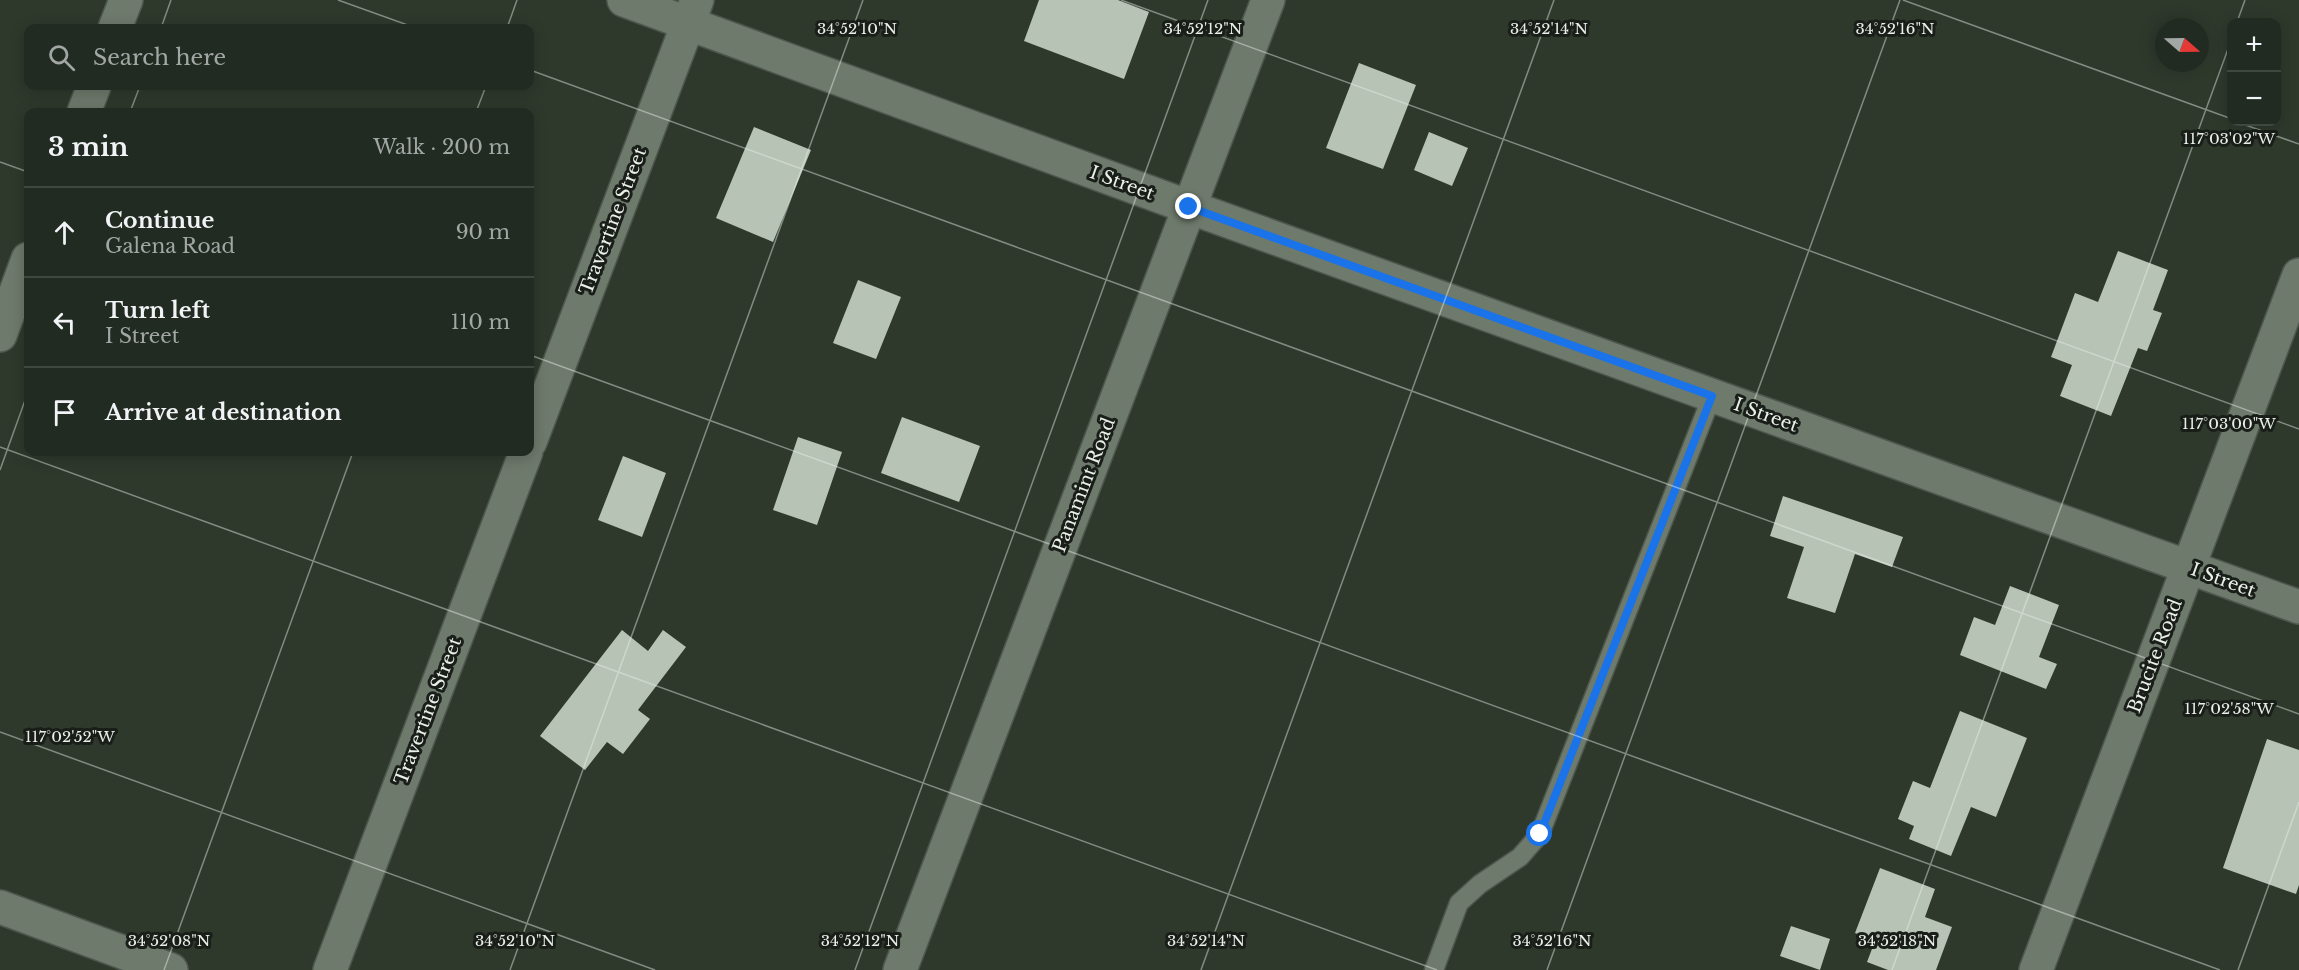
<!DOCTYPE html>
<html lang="en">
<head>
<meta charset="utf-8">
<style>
	:root { --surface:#222b21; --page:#2e372e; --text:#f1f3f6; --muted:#a2a7a5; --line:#3f473f }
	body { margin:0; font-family:"Libre Baskerville",serif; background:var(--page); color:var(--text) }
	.controls { position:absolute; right:18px; top:18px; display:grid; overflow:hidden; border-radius:12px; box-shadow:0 3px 15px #0003 }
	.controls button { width:54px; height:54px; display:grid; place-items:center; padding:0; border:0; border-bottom:2px solid var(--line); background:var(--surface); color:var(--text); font:30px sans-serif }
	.compass { position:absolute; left:2155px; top:18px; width:54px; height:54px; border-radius:50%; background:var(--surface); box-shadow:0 3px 15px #0003; rotate:110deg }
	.stop { position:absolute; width:18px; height:18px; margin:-14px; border:4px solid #1a73e8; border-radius:50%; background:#fff }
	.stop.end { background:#1a73e8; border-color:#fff; box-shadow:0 2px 6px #0008 }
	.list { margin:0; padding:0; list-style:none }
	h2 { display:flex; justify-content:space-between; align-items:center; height:78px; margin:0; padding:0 24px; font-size:26px }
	h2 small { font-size:20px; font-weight:400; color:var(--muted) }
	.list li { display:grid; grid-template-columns:39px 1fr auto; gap:18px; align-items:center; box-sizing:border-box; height:90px; padding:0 24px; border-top:2px solid var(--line) }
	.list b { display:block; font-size:22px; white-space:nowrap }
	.list p { margin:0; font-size:20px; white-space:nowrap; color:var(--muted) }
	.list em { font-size:20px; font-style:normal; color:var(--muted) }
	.icon { flex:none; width:33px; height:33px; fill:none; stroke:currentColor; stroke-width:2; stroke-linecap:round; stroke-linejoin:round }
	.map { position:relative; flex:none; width:2299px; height:970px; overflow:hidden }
	.search { position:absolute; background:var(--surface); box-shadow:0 3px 15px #0003; left:24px; top:24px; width:510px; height:66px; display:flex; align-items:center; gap:15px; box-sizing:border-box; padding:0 21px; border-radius:12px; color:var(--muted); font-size:22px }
	.panel { position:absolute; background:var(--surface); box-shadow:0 3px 15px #0003; left:24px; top:108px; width:510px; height:348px; border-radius:12px }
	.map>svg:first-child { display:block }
	.building { fill:#b7c4b5 }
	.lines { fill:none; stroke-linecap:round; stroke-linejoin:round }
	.service-casing { stroke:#4d564c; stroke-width:21 }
	.minor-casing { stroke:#4d564c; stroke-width:36 }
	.tertiary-casing { stroke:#4d564c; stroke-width:36 }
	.service { stroke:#6e7a6c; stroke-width:18 }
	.minor { stroke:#6e7a6c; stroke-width:33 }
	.tertiary { stroke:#6e7a6c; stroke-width:33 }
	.route { stroke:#1a73e8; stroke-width:8 }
	.ticks { fill:none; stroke:#e9f0e8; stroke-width:1.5; stroke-opacity:0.45 }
	.labels { text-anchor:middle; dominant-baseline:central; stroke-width:6; stroke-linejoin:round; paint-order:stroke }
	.street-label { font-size:18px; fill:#e9f0e8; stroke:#191e19 }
	.ticks-label { font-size:15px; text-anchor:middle; fill:#e9f0e8; stroke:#191e19; stroke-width:6; stroke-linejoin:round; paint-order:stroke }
</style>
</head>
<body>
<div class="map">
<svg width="2299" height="970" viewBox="0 0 2299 970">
	<rect width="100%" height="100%" fill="#2e392c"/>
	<!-- building -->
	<path class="building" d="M1039,0H1118L1149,12L1124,79L1024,41Z
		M1359,63L1416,85L1383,169L1326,148Z
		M754,127L811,150L773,242L716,218Z
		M1429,132L1468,148L1452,186L1414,170Z
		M2118,251L2168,270L2153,310L2162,313L2147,351L2138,348L2111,416L2060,396L2072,365L2051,357L2075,293L2098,302Z
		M858,280L901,297L876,359L833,343Z
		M902,417L980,446L959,502L881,473Z
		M798,437L842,452L817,525L773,510Z
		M623,456L666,473L642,537L598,520Z
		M1783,496L1903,537L1892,567L1855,554L1835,613L1787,598L1804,547L1770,536Z
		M2010,586L2059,605L2039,657L2057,664L2046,689L1960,655L1974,617L1995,625Z
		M622,630L648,651L663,630L686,647L638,710L650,719L623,754L607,742L585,770L540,736Z
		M1960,711L2027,738L1996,817L1971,807L1951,856L1909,839L1914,826L1898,819L1913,781L1930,788Z
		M2267,739L2299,750V885L2296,894L2223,868Z
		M1880,868L1935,889L1925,917L1952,927L1936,970H1888L1867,962L1875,941L1855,933Z
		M1791,926L1830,939L1820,970L1780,956Z"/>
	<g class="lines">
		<defs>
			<path id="service" d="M1434,970L1459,903L1480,884L1520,857L1540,834L1712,396"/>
			<path id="minor" d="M624,0L1189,207L2299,607
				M115,28L126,0
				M84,112L94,86
				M0,335L28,259
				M530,442L697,0
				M330,970L526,452
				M2036,970L2299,275"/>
			<path id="tertiary" d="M0,907L171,970
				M900,970L1268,0"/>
		</defs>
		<!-- service casing -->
		<use href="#service" class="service-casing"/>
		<!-- minor casing -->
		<use href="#minor" class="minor-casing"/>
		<!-- tertiary casing -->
		<use href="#tertiary" class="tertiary-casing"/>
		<!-- service -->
		<use href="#service" class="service"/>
		<!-- minor -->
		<use href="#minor" class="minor"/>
		<!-- tertiary -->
		<use href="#tertiary" class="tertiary"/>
	</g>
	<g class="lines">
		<!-- route -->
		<path class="route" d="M1189,207L1712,396L1540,834"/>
	</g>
	<!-- ticks -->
	<path class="ticks" d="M338,0L416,28M1121,0L2299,429M1903,0L2232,119M2237,22L2245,0M161,28L171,0M507,28L517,0M530,70L2299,714M130,112L140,86M476,112L486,86M2237,122L2299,144M0,162L28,172M530,355L2220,970M0,447L1437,970M0,470L28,392M0,732L655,970M164,970L353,452M510,970L863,0M855,970L1208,0M1201,970L1554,0M1547,970L1900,0M1892,970L2232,38M2238,970L2299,802"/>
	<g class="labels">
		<!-- street labels -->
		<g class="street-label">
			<text transform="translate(1122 183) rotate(20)">I Street</text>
			<text transform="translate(613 221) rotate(-69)">Travertine Street</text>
			<text transform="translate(1766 415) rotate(20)">I Street</text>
			<text transform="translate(1084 485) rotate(-69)">Panamint Road</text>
			<text transform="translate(2223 580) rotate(20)">I Street</text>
			<text transform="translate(2155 656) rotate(-69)">Brucite Road</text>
			<text transform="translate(428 711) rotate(-69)">Travertine Street</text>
		</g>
	</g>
	<g class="ticks-label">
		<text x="857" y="34">34°52'10"N</text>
		<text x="1203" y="34">34°52'12"N</text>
		<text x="1549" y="34">34°52'14"N</text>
		<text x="1895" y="34">34°52'16"N</text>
		<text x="2229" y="144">117°03'02"W</text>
		<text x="2229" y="429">117°03'00"W</text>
		<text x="2229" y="714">117°02'58"W</text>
		<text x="70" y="742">117°02'52"W</text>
		<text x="169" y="946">34°52'08"N</text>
		<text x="515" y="946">34°52'10"N</text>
		<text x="860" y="946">34°52'12"N</text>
		<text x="1206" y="946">34°52'14"N</text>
		<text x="1552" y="946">34°52'16"N</text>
		<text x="1897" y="946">34°52'18"N</text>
	</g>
</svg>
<div class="controls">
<button>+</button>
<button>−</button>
</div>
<svg class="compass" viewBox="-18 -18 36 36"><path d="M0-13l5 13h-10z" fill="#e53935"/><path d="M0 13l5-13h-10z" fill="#a2a7a5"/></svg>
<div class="stop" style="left:1540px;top:834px"></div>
<div class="stop end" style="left:1189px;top:207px"></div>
<div class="search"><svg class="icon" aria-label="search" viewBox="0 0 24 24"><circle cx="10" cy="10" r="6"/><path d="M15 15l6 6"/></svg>Search here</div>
<section class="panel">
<h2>3 min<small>Walk · 200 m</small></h2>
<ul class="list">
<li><svg class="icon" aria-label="ahead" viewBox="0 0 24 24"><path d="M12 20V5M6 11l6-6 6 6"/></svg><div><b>Continue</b><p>Galena Road</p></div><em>90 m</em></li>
<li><svg class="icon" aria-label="left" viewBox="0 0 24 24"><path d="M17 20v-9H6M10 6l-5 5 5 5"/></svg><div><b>Turn left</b><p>I Street</p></div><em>110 m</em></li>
<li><svg class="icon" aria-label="arrive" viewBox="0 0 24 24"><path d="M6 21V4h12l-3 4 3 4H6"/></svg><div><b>Arrive at destination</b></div></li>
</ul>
</section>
</div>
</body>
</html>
